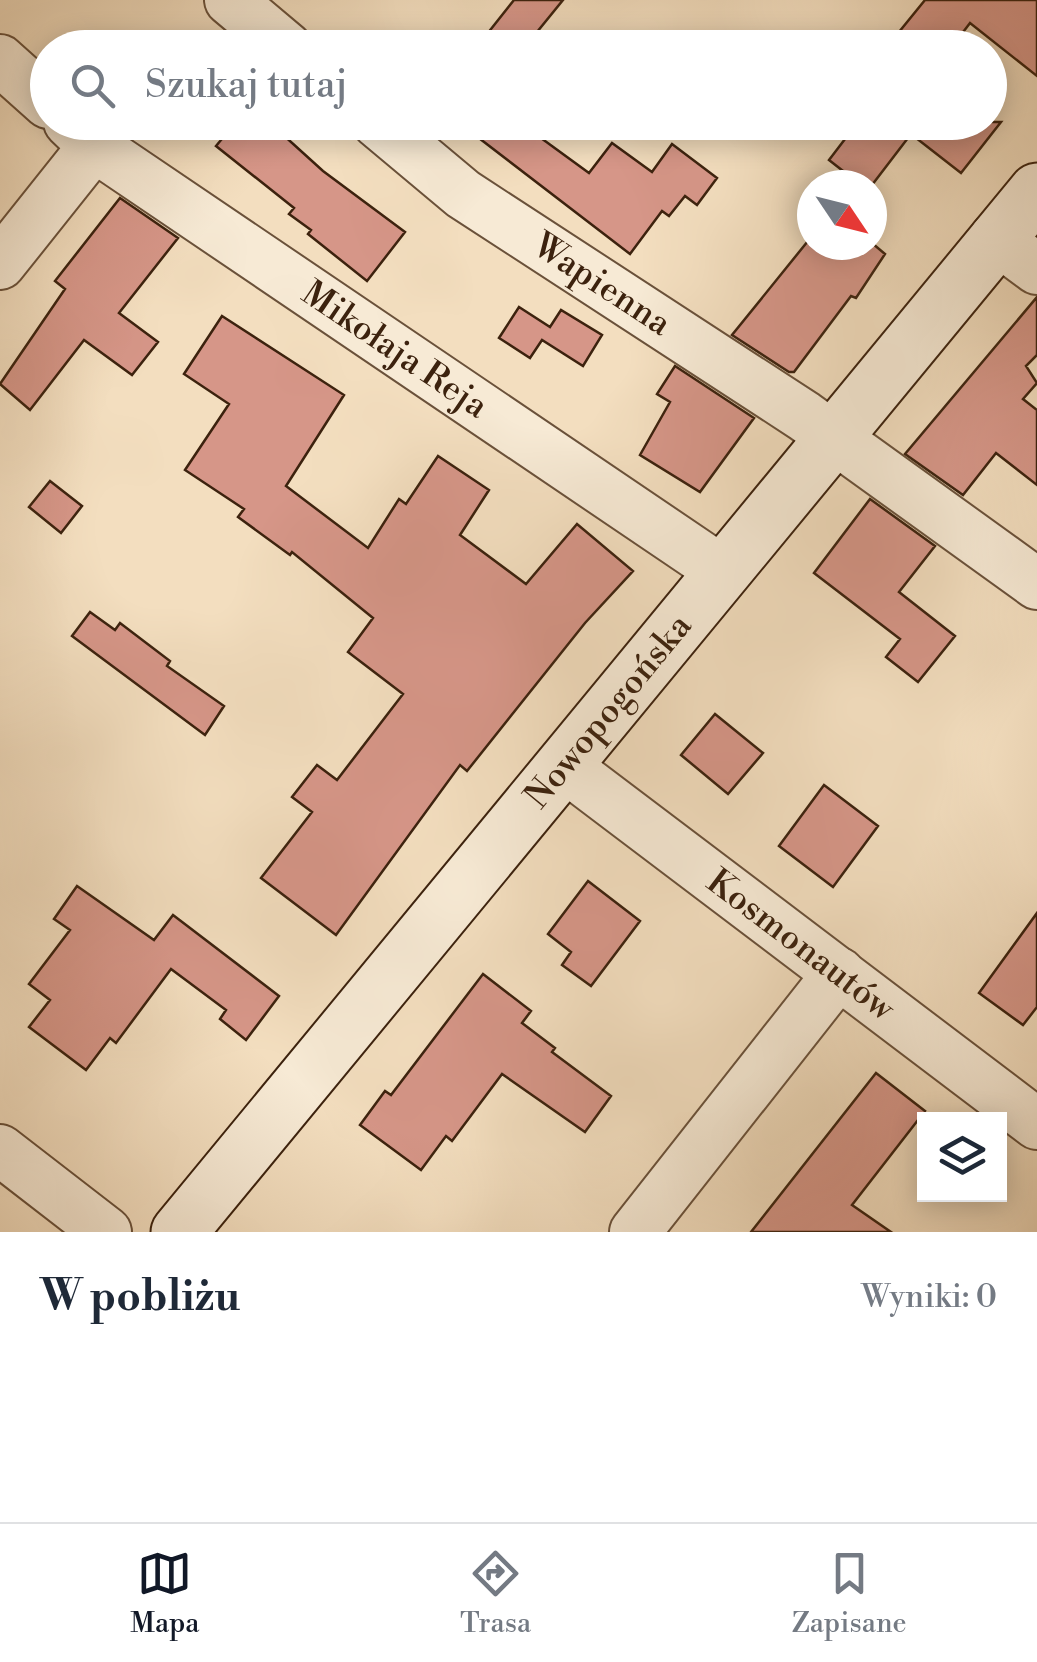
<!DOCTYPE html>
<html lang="pl">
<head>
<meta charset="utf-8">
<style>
	:root { --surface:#fff; --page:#f6f6f7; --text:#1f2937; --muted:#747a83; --line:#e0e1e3; --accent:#111827 }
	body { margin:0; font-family:"Libre Bodoni",serif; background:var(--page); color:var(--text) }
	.controls { position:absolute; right:30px; bottom:30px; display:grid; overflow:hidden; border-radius:0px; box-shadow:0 5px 25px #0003 }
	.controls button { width:90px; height:90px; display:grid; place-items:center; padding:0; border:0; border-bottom:2px solid var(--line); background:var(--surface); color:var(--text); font:50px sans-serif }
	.compass { position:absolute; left:797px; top:170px; width:90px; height:90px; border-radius:50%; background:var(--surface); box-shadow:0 5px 25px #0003; rotate:125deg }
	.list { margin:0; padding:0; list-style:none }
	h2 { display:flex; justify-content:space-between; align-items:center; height:130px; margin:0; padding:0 40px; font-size:42px }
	h2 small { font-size:32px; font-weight:400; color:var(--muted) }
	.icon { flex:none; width:55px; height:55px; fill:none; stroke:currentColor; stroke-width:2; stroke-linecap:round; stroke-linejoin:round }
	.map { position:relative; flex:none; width:1037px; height:1232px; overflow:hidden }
	.search { position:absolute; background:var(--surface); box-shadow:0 5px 25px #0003; left:30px; right:30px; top:30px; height:110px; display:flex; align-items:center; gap:25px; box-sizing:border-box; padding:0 35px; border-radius:55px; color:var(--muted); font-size:38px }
	.sheet { height:290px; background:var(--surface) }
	nav { display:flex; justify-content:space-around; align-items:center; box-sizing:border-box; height:140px; border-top:2px solid var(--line); background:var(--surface); font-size:28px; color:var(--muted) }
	nav a { display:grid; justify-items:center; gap:5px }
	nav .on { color:var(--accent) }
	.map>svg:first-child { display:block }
	.building { fill:#d69688; stroke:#3c220e; stroke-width:2.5 }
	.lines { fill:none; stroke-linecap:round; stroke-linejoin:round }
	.street-casing { stroke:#6a513a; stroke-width:54 }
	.secondary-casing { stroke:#3c220e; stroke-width:59 }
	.street { stroke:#f7ead5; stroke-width:50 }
	.secondary { stroke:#f7ead5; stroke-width:55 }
	.labels { text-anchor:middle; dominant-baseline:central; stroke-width:9; stroke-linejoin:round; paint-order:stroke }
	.street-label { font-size:35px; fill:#3c220e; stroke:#f7ead5 }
</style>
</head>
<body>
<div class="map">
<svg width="1037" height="1232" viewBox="0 0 1037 1232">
	<rect width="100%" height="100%" fill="#f3debf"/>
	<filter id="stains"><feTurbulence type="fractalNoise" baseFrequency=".002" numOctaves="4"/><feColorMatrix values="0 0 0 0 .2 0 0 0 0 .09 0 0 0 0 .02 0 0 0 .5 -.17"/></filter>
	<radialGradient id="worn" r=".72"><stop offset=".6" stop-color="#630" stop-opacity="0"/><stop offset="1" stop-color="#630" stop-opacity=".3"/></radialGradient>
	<!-- building -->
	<path class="building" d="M514,0H563L524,48H476Z
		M925,0H1037V76L970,23L951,48H886Z
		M236,122H269L323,171L405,232L367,281L308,234L311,230L289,214L294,208L216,146Z
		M458,122H519L589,173L612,143L652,172L672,144L717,178L697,205L685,196L669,216L662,211L630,254Z
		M858,122H1001L961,173L911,134L872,185H861L829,160Z
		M120,198L178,238L119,313L158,342L132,375L84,340L30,410L0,384L65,289L55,281Z
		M812,236V245L872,243L885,254L856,298L851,296L794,372H789L732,335Z
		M1037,297V355L1026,366L1037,383L1023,399L1037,410V485L996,453L963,495L905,454Z
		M519,307L550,327L561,310L602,335L583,366L542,340L530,358L499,338Z
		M222,316L344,395L286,486L368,548L399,499L406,504L438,456L489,490L460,535L526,584L577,524L633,571L585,623L467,771L460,765L336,935L261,878L312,812L292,797L317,765L337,780L403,694L348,652L373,618L292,552L290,555L238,517L244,509L185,470L229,404L184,374Z
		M675,366L754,418L700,492L640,455L670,402L657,394Z
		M50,481L82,506L61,533L29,507Z
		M870,499L935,546L899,592L955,636L918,682L886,657L900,639L814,573Z
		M90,612L115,630L120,623L170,661L167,666L224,706L205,735L72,636Z
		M715,714L763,753L728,794L681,755Z
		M824,785L878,826L833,887L779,846Z
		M588,881L640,921L591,986L562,965L571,952L548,934Z
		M77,886L154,940L173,915L279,996L246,1040L220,1019L226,1010L171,969L116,1043L110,1038L86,1070L29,1027L50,1000L29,984L70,930L54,919Z
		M1037,913V1007L1023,1025L979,993Z
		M483,974L531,1011L522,1023L555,1048L552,1052L611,1096L585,1132L502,1074L452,1141L446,1136L421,1170L360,1125L385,1091L391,1095Z
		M876,1073L925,1111L852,1205L891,1232H751Z"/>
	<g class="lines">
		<defs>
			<g id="street">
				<path d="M230,0L287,48"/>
				<path d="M0,60L48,103"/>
				<path id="s1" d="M69,122L94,146L722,571"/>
				<path id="s2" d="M377,122L463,194L804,416L1037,584"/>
				<path d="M995,238L1037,269"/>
				<path d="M0,264L94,146"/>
				<path id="s3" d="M563,765L1037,1124"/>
				<path d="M0,1150L106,1232"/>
				<path d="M635,1232L839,973"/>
			</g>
			<g id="secondary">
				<path id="s4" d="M179,1232L1037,191"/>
			</g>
		</defs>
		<!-- street casing -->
		<use href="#street" class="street-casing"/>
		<!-- secondary casing -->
		<use href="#secondary" class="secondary-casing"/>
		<!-- street -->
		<use href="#street" class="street"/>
		<!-- secondary -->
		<use href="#secondary" class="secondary"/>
	</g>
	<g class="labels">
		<!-- street labels -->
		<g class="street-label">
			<text stroke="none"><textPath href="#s2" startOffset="278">Wapienna</textPath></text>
			<text stroke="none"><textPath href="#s1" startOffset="398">Mikołaja Reja</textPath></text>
			<text stroke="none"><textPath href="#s4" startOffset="675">Nowopogońska</textPath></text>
			<text stroke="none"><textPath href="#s3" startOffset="298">Kosmonautów</textPath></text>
		</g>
	</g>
	<rect width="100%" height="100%" filter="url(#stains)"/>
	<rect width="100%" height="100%" fill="url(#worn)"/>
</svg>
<div class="controls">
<button><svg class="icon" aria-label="layers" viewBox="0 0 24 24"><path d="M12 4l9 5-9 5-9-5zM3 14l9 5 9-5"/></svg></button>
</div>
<svg class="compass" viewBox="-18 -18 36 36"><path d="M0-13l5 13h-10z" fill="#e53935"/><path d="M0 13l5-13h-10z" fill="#747a83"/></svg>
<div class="search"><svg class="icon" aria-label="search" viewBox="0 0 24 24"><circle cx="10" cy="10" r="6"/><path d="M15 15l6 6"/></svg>Szukaj tutaj</div>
</div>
<section class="sheet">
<h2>W pobliżu<small>Wyniki: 0</small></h2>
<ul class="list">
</ul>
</section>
<nav>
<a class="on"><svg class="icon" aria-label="map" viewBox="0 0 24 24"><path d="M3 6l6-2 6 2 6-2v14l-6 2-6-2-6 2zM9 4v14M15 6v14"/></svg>Mapa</a>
<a><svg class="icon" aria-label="directions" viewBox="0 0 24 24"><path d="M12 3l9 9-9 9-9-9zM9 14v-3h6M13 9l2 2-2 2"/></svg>Trasa</a>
<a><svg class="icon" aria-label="saved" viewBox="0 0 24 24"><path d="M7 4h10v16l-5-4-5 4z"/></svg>Zapisane</a>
</nav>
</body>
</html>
